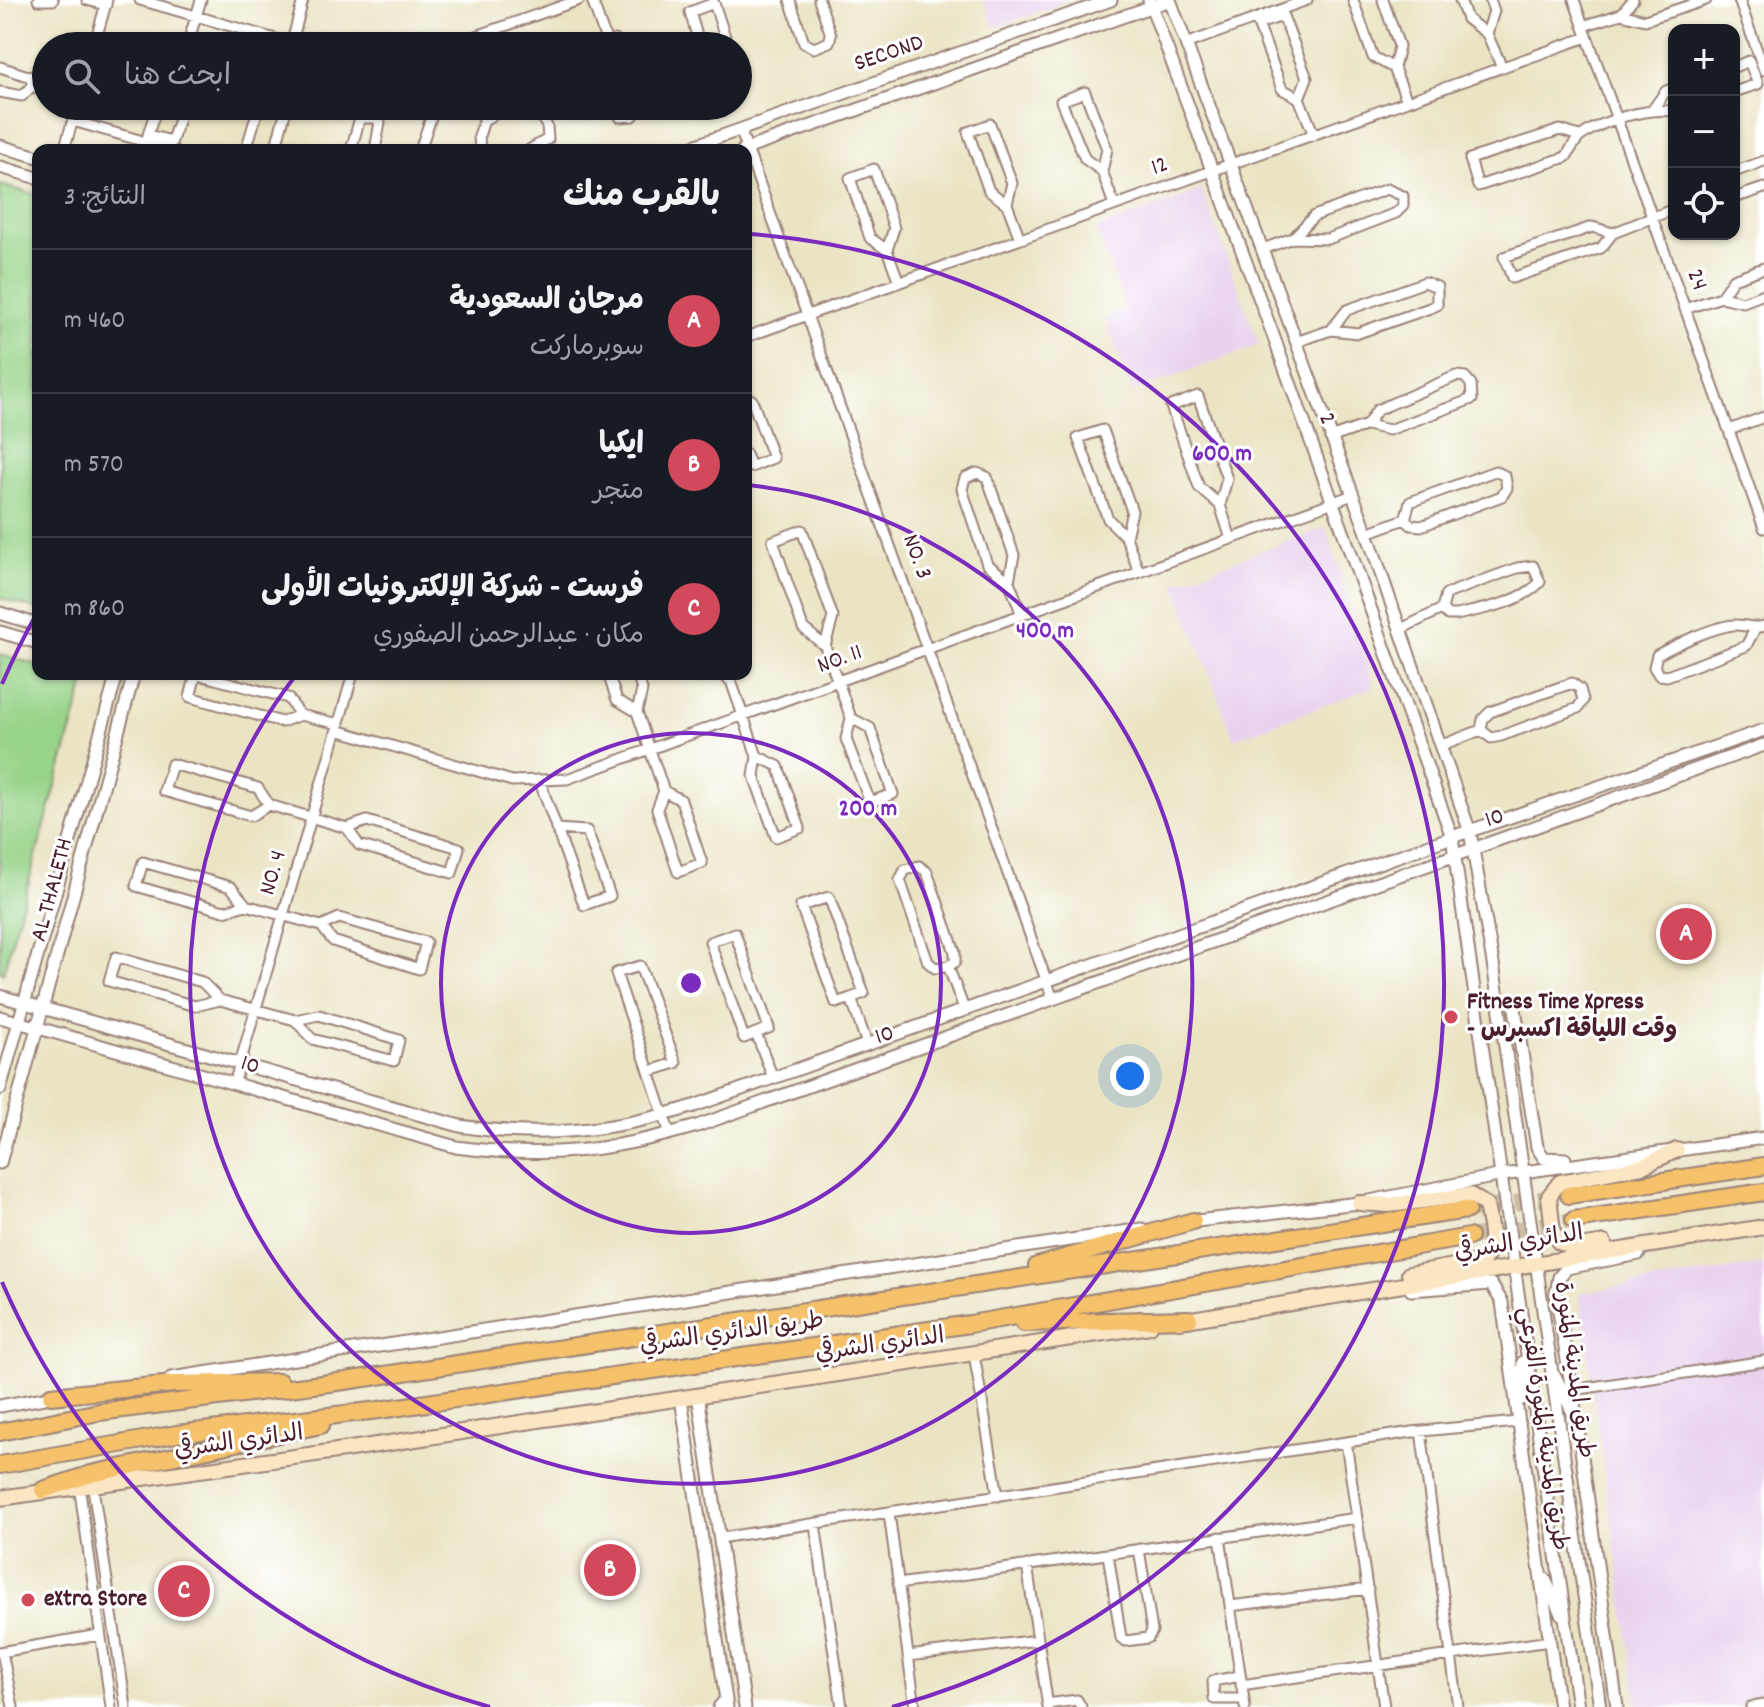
<!DOCTYPE html>
<html lang="ar">
<head>
<meta charset="utf-8">
<style>
	:root { --surface:#171b24; --page:#242831; --text:#f1f3f6; --muted:#9ea1a6; --line:#363941; --accent:#d1495b }
	body { margin:0; font-family:Dekko,"Playpen Sans Arabic",sans-serif; background:var(--page); color:var(--text); direction:rtl }
	.controls { position:absolute; right:24px; top:24px; display:grid; overflow:hidden; border-radius:16px; box-shadow:0 2px 6px #0004 }
	.controls button { width:72px; height:72px; display:grid; place-items:center; padding:0; border:0; border-bottom:2px solid var(--line); background:var(--surface); color:var(--text); font:40px sans-serif }
	.you { position:absolute; left:1130px; top:1076px; width:28px; height:28px; margin:-20px; border:6px solid #fff; border-radius:50%; background:#1a73e8; box-shadow:0 0 0 12px #1a73e833 }
	.badge { display:grid; place-items:center; width:52px; height:52px; border-radius:50%; background:var(--accent); color:#fff; font-size:26px; font-weight:700 }
	.pin { position:absolute; translate:-50% -50%; border:4px solid #fff; box-shadow:0 2px 8px #0006 }
	.list { margin:0; padding:0; list-style:none }
	h2 { display:flex; justify-content:space-between; align-items:center; height:104px; margin:0; padding:0 32px; font-size:34px }
	h2 small { font-size:26px; font-weight:400; color:var(--muted) }
	.list li { display:grid; grid-template-columns:52px 1fr auto; gap:24px; align-items:center; box-sizing:border-box; height:144px; padding:0 32px; border-top:2px solid var(--line) }
	.list b { display:block; font-size:30px; white-space:nowrap }
	.list p { margin:0; font-size:26px; white-space:nowrap; color:var(--muted) }
	.list em { font-size:26px; font-style:normal; color:var(--muted) }
	.icon { flex:none; width:44px; height:44px; fill:none; stroke:currentColor; stroke-width:2; stroke-linecap:round; stroke-linejoin:round }
	.map { position:relative; flex:none; width:1764px; height:1707px; overflow:hidden; direction:ltr }
	.search { position:absolute; background:var(--surface); box-shadow:0 2px 6px #0004; left:32px; top:32px; width:720px; height:88px; display:flex; align-items:center; gap:20px; box-sizing:border-box; padding:0 28px; border-radius:44px; color:var(--muted); font-size:30px }
	.panel { position:absolute; background:var(--surface); box-shadow:0 2px 6px #0004; left:32px; top:144px; width:720px; height:536px; border-radius:16px; direction:rtl }
	.map>svg:first-child { display:block }
	.built { fill:#e8d2ee }
	.green { fill:#97d388; stroke:#70795a; stroke-width:2 }
	.lines { fill:none; stroke-linecap:round; stroke-linejoin:round }
	.motorway-tunnel { stroke:#cbbda5; stroke-width:16; stroke-dasharray:16 8; stroke-linecap:butt }
	.minor-casing { stroke:#9a8278; stroke-width:13 }
	.tertiary-casing { stroke:#9a8278; stroke-width:15 }
	.secondary-casing { stroke:#9a8278; stroke-width:18 }
	.motorway-casing { stroke:#9a8278; stroke-width:20 }
	.minor { stroke:#fff; stroke-width:9 }
	.tertiary { stroke:#fff; stroke-width:11 }
	.secondary { stroke:#fbe6c4; stroke-width:14 }
	.motorway { stroke:#f5c16b; stroke-width:16 }
	.ring { fill:none; stroke:#7b2cbf; stroke-width:4 }
	.poi-dot { fill:#d1495b; stroke:#fff; stroke-width:3 }
	.labels { text-anchor:middle; dominant-baseline:central; stroke-width:6; stroke-linejoin:round; paint-order:stroke }
	.street-label { font-size:24px; fill:#4a1f2b; stroke:#fff }
	.poi-label { font-size:24px; font-weight:bold; fill:#4a1f2b; stroke:#fff; text-anchor:start }
	.centre { fill:#7b2cbf; stroke:#fff; stroke-width:4 }
	.ring-label { font-size:24px; text-anchor:middle; font-weight:bold; fill:#7b2cbf; stroke:#fff; stroke-width:6; stroke-linejoin:round; paint-order:stroke }
</style>
</head>
<body>
<div class="map">
<svg width="1764" height="1707" viewBox="0 0 1764 1707">
	<rect width="100%" height="100%" fill="#fff"/>
	<filter id="ink" filterUnits="userSpaceOnUse"><feTurbulence type="fractalNoise" baseFrequency=".0125" numOctaves="2"/><feDisplacementMap in="SourceGraphic" scale="16" xChannelSelector="R" yChannelSelector="G"/><feConvolveMatrix kernelMatrix="1 2 1 2 8 2 1 2 1" color-interpolation-filters="sRGB"/></filter>
	<filter id="wash" filterUnits="userSpaceOnUse"><feTurbulence type="fractalNoise" baseFrequency=".006" numOctaves="4" result="noise"/><feDisplacementMap in="SourceGraphic" scale="32" xChannelSelector="R" yChannelSelector="G"/><feGaussianBlur stdDeviation="1.8" result="paint"/><feColorMatrix in="noise" values="0 0 0 0 0 0 0 0 0 0 0 0 0 0 0 0 0 1.4 0 .05"/><feComposite in="paint" operator="in"/></filter>
	<g filter="url(#wash)">
		<rect width="100%" height="100%" fill="#ebe4c4"/>
		<!-- built -->
		<path class="built" d="M984,0H1071L994,28Z
			M1202,190L1259,345L1132,392L1105,318L1126,310L1096,229Z
			M1326,527L1374,687L1234,739L1175,583Z
			M1764,1264V1707H1638L1579,1293Z"/>
		<!-- green -->
		<path class="green" d="M0,185L38,195V610L0,598Z
			M0,654L38,665V674H69L86,679L3,973L0,972Z"/>
	</g>
	<g filter="url(#ink)">
		<g class="lines">
			<!-- motorway-tunnel -->
			<path class="motorway-tunnel" d="M1467,1210L1569,1195
				M1469,1237L1574,1220"/>
			<defs>
				<path id="minor" d="M38,0H53
					M87,0L106,5
					M140,0L300,46
					M592,0L606,40
					M790,0L804,43L814,48L829,42L831,35L819,0
					M1353,0L1373,57L1394,68
					M1383,0L1399,46L1394,68L1407,101
					M1460,0L1467,19L1487,34L1502,67
					M1574,0L1764,528
					M1739,0L1764,70
					M1621,14L1645,20L1706,0
					M1583,26L1621,14L1633,0
					M495,29L501,46
					M1487,34L1494,11L1490,0
					M1186,44L1307,0
					M94,46L107,0
					M187,46L201,0
					M291,46L303,0
					M448,46L579,0
					M599,46L615,40L624,46
					M700,46L690,12L714,3L728,46
					M0,67L31,77L32,86
					M1734,67L1749,61L1758,84L1734,92
					M32,86L46,91
					M0,92L22,96L32,86
					M1299,98L1307,78L1283,16L1258,24L1282,89L1299,98L1314,135
					M157,106L148,135L172,141L183,106
					M614,106L620,117L633,116L640,106
					M1653,109L1666,91L1674,88
					M73,121L174,150
					M740,129L1053,999
					M1579,136L1560,130L1470,159L1478,186L1566,157C1570,151 1575,140 1581,136C1605,119 1646,108 1674,111
					M64,150L77,106
					M246,150L259,106
					M275,150L287,106
					M351,150L360,118H375
					M375,150L380,122L375,118L378,106
					M420,150L435,106
					M480,150L479,136L484,120L508,106
					M529,150L548,139L547,126L534,106
					M1102,171L1107,149L1085,92L1061,101L1085,159L1102,171L1114,205
					M1734,172L1764,161
					M1734,198L1764,188
					M1007,204L1012,183L990,124L968,132L989,191L1007,204L1020,239
					M1613,233L1592,227L1504,257L1512,278L1601,248L1613,233L1674,209
					M1263,249L1293,238L1328,239L1396,213L1403,206V196L1387,189L1314,216L1293,238
					M887,250L894,228L874,169L850,178L870,238L887,250L899,282
					M1721,297L1733,279L1764,268
					M1685,309L1721,297L1743,302L1764,294
					M746,337L1587,37
					M1296,342L1331,330L1358,333L1430,308L1437,305V287L1425,282L1347,310L1331,330
					M746,397L752,400L773,458L751,467L746,454
					M1729,430L1764,417
					M1330,438L1367,425L1389,430L1472,399L1471,384L1465,377L1456,376L1377,410L1367,425
					M1220,505L1227,479L1198,396L1171,406L1199,487L1220,505L1231,539
					M1367,533L1405,519L1411,525L1421,526L1502,496L1507,488L1505,476L1495,471L1410,502L1405,519
					M1126,537L1132,511L1103,430L1078,438L1108,519L1126,537L1139,572
					M1009,581L1014,555L987,477L977,473L965,478L962,489L987,564L1009,581L1022,615
					M1401,629L1442,609L1448,615H1456C1483,609 1521,603 1540,582L1533,566L1517,568L1446,594L1442,609
					M1755,629L1746,646L1667,676L1659,675L1654,667L1657,655C1678,644 1703,631 1727,626C1741,622 1751,630 1764,626
					M825,646L833,617L802,530L773,541L803,628L825,646L851,718L846,739L870,802L893,794L870,728L851,718
					M608,674L617,700L637,712
					M637,674L642,690L637,712L664,791L657,809L678,872L702,863L681,800L664,791
					M721,674L731,681L757,756L754,776L776,837L800,828L778,766L757,756
					M300,715L288,698L196,674L190,697L282,722L300,715L339,724
					M337,730L512,781L567,779L1350,496
					M1442,745L1481,730L1491,738L1501,736L1578,708L1583,700L1580,689L1572,683L1490,712L1483,719L1481,730
					M540,782L584,905L610,896L587,831L556,829
					M269,805L258,788L172,764L164,791L251,816L269,805L347,828L367,821L459,848L452,873L359,845L347,828
					M246,905L231,887L143,862L136,886L224,911L246,905L321,926L339,918L426,942L419,969L333,941L321,926
					M948,966L935,968L928,962L900,880L905,870L919,866L927,872L955,952V962L948,966L964,1009
					M851,998L836,1003L801,906L829,897L864,993L851,998L867,1044
					M220,1000L202,982L116,957L109,981L195,1006L220,1000L295,1020L319,1015L399,1040L394,1061L312,1039L295,1020
					M756,1033L744,1038L710,942L735,933L769,1028L756,1033L773,1078
					M650,1071L676,1063L640,966L616,973L670,1134
					M234,1084L353,674
					M974,1354L998,1496
					M1573,1390L1764,1361
					M1421,1431L1458,1707
					M1346,1442L1384,1707
					M92,1481L126,1707
					M79,1485L111,1707
					M889,1513L915,1707
					M815,1524L842,1707
					M1220,1537L1245,1707
					M719,1538L1412,1432L1517,1422
					M1108,1554L1121,1638L1126,1641L1148,1638L1152,1631L1139,1549
					M1027,1565L1048,1707
					M898,1584L1357,1518
					M1230,1606L1368,1589
					M0,1652L99,1635
					M2,1652L13,1707
					M908,1656L1038,1640
					M1240,1676L1213,1681L1214,1699H1244
					M1241,1685L1550,1641
					M1047,1704L1077,1700L1081,1707
					M718,1707L726,1697
					M1751,1707L1764,1705"/>
				<path id="tertiary" d="M1149,0L1273,335L1452,837L1578,1707
					M1170,0L1367,533L1470,832L1493,963L1600,1707
					M0,146L38,157
					M682,150L1111,0
					M743,150L1170,0
					M0,167L38,178
					M0,613L38,625
					M0,632L38,643
					M0,996L460,1126C541,1139 615,1131 694,1106L1452,837L1764,730
					M1515,1009L1537,1147L1544,1158L1565,1159
					M0,1017L456,1147C547,1159 608,1152 697,1126L1764,745
					M0,1089L117,674
					M0,1163L134,674
					M1187,1222L1359,1203L1503,1175L1764,1138
					M1411,1290L1491,1284L1502,1302L1559,1707
					M1555,1376L1577,1421L1617,1707
					M171,1378L1142,1229
					M698,1395L745,1707
					M681,1398L727,1707
					M1520,1400L1523,1362
					M0,1406L55,1396
					M1575,1409L1556,1293L1559,1277L1567,1268L1639,1254
					M1545,1579L1561,1614"/>
				<path id="secondary" d="M1359,1203L1389,1205L1470,1195L1486,1205C1489,1224 1498,1248 1482,1261L1409,1274
					M1604,1243L1575,1248L1559,1242L1553,1232L1549,1196L1560,1182L1643,1166L1677,1150
					M1179,1321L1764,1227
					M0,1498L344,1450L1150,1326"/>
				<path id="motorway" d="M1569,1195L1764,1166
					M1574,1220L1764,1192
					M1037,1266L1193,1221
					M1024,1323L1189,1319
					M51,1396L174,1384L280,1382
					M0,1432L99,1412L345,1381L1467,1210
					M0,1465L177,1434L379,1410L970,1324L1469,1237
					M43,1490L91,1474L321,1425"/>
			</defs>
			<!-- minor casing -->
			<use href="#minor" class="minor-casing"/>
			<!-- tertiary casing -->
			<use href="#tertiary" class="tertiary-casing"/>
			<!-- secondary casing -->
			<use href="#secondary" class="secondary-casing"/>
			<!-- motorway casing -->
			<use href="#motorway" class="motorway-casing"/>
			<!-- minor -->
			<use href="#minor" class="minor"/>
			<!-- tertiary -->
			<use href="#tertiary" class="tertiary"/>
			<!-- secondary -->
			<use href="#secondary" class="secondary"/>
			<!-- motorway -->
			<use href="#motorway" class="motorway"/>
		</g>
	</g>
	<!-- distance rings -->
	<g class="ring">
		<circle cx="691" cy="983" r="250"/>
		<path d="M748 485A501 501 0 1 1 296 675"/>
		<path d="M490 1707A751 751 0 0 1 2 1282M2 684A751 751 0 0 1 37 613M750 234A751 751 0 0 1 892 1707"/>
	</g>
	<!-- markers -->
	<g class="poi-dot">
		<circle cx="1451" cy="1017" r="8"/>
		<circle cx="28" cy="1600" r="8"/>
	</g>
	<g class="labels">
		<!-- street labels -->
		<g class="street-label">
			<text transform="translate(889 54) rotate(-19)">SECOND</text>
			<text transform="translate(1160 167) rotate(-20)">12</text>
			<text transform="translate(1696 280) rotate(70)">24</text>
			<text transform="translate(1326 419) rotate(70)">2</text>
			<text transform="translate(916 557) rotate(70)">NO. 3</text>
			<text transform="translate(840 660) rotate(-20)">NO. 11</text>
			<text transform="translate(1495 819) rotate(-20)">10</text>
			<text transform="translate(274 873) rotate(-74)">NO. 4</text>
			<text transform="translate(53 890) rotate(-75)">AL THALETH</text>
			<text transform="translate(885 1036) rotate(-20)">10</text>
			<text transform="translate(250 1066) rotate(16)">10</text>
			<text transform="translate(1519 1244) rotate(-9)">الدائري الشرقي</text>
			<text transform="translate(732 1334) rotate(-8)">طريق الدائري الشرقي</text>
			<text transform="translate(880 1346) rotate(-8)">الدائري الشرقي</text>
			<text transform="translate(1573 1370) rotate(82)">طريق المدينة المنورة</text>
			<text transform="translate(1542 1429) rotate(82)">طريق المدينة المنورة الفرعي</text>
			<text transform="translate(239 1443) rotate(-8)">الدائري الشرقي</text>
		</g>
		<!-- poi labels -->
		<g class="poi-label">
			<text x="1467" y="1003">Fitness Time Xpress<tspan x="1467" dy="28">- وقت اللياقة اكسبرس</tspan></text>
			<text x="44" y="1600">eXtra Store</text>
		</g>
	</g>
	<circle cx="691" cy="983" r="12" class="centre"/>
	<g class="ring-label">
		<text x="1222" y="460">600 m</text>
		<text x="1045" y="637">400 m</text>
		<text x="868" y="815">200 m</text>
	</g>
</svg>
<div class="controls">
<button>+</button>
<button>−</button>
<button><svg class="icon" aria-label="locate" viewBox="0 0 24 24"><circle cx="12" cy="12" r="6"/><path d="M12 2v4M12 18v4M2 12h4M18 12h4"/></svg></button>
</div>
<div class="you"></div>
<div class="pin badge" style="left:1686px;top:934px">A</div>
<div class="pin badge" style="left:610px;top:1570px">B</div>
<div class="pin badge" style="left:184px;top:1591px">C</div>
<div class="search"><svg class="icon" aria-label="search" viewBox="0 0 24 24"><circle cx="10" cy="10" r="6"/><path d="M15 15l6 6"/></svg>ابحث هنا</div>
<section class="panel">
<h2>بالقرب منك<small>النتائج: 3</small></h2>
<ul class="list">
<li><span class="badge">A</span><div><b>مرجان السعودية</b><p>سوبرماركت</p></div><em>460 m</em></li>
<li><span class="badge">B</span><div><b>ايكيا</b><p>متجر</p></div><em>570 m</em></li>
<li><span class="badge">C</span><div><b>فرست - شركة الإلكترونيات الأولى</b><p>مكان · عبدالرحمن الصفوري</p></div><em>860 m</em></li>
</ul>
</section>
</div>
</body>
</html>
